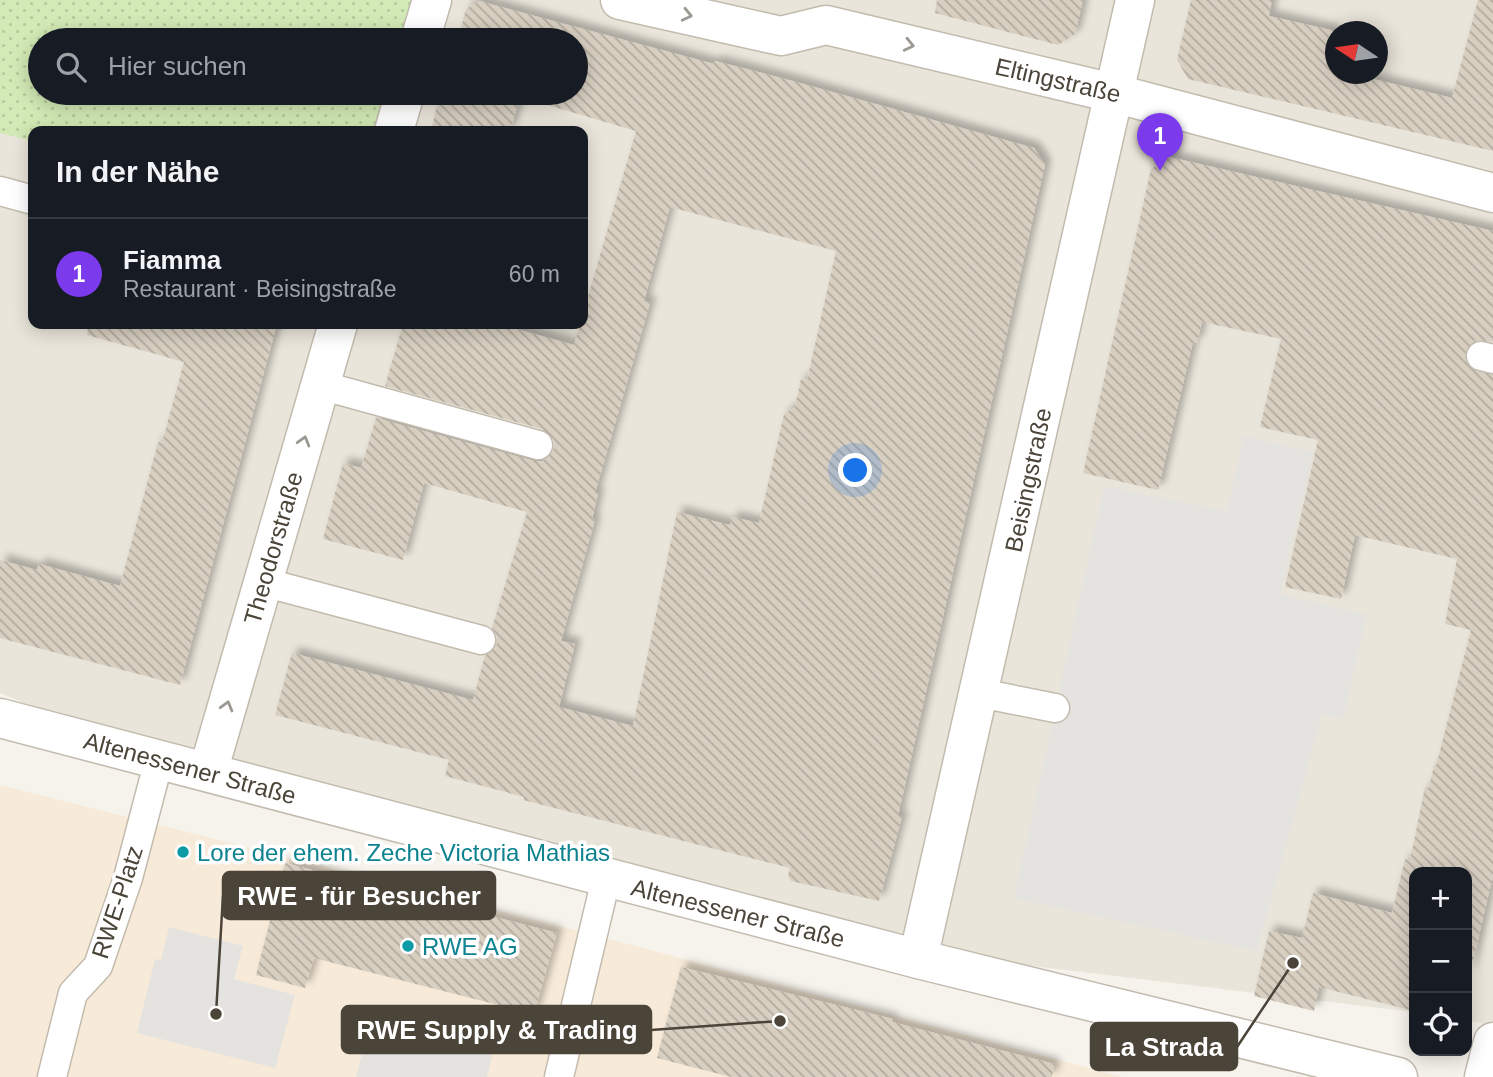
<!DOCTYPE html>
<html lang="de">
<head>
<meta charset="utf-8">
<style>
	:root { --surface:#171b24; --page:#20242c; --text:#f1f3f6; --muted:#9ea1a6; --line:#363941; --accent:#7c3aed }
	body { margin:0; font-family:Helvetica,sans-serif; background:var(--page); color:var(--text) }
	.controls { position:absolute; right:21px; bottom:21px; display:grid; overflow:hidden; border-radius:14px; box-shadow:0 4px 18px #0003 }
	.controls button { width:63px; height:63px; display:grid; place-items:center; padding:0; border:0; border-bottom:2px solid var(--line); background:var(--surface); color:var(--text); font:35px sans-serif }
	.compass { position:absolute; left:1325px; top:21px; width:63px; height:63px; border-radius:50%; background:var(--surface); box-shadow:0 4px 18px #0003; rotate:283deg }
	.you { position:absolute; left:856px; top:471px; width:24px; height:24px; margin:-18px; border:5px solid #fff; border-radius:50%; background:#1a73e8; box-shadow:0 0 0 10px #1a73e833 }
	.badge { display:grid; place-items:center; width:46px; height:46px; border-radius:50%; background:var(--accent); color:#fff; font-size:23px; font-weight:700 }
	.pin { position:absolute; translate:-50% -58px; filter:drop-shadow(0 2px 4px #0008) }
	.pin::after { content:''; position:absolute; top:37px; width:24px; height:21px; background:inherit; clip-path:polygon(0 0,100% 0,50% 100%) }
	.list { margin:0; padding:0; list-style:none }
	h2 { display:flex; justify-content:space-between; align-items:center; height:91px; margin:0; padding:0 28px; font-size:30px }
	h2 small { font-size:23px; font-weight:400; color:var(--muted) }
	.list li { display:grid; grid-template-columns:46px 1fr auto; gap:21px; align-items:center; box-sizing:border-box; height:112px; padding:0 28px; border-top:2px solid var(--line) }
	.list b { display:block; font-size:26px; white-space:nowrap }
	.list p { margin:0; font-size:23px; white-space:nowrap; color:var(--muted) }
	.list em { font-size:23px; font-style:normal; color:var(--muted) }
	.icon { flex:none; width:38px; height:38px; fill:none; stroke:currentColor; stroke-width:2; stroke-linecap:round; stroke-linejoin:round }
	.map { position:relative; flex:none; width:1493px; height:1077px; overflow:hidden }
	.search { position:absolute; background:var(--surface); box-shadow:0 4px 18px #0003; left:28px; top:28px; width:560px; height:77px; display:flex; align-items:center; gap:18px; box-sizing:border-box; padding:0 24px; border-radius:38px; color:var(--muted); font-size:26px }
	.panel { position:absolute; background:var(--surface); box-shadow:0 4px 18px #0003; left:28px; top:126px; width:560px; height:203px; border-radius:14px }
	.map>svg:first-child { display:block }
	.residential { fill:#eae5da; fill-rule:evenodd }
	.commercial { fill:#f7ead8 }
	.park { fill:url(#park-dots) }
	.parking { fill:#e5e3e0 }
	.building { fill:url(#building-back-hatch); fill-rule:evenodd; filter:url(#shadow) }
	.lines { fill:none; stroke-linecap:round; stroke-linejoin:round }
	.lane-casing { stroke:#c2bbae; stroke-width:31 }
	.street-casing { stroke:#c2bbae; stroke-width:41 }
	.lane { stroke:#fff; stroke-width:28 }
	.street { stroke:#fff; stroke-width:38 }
	.oneway { stroke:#9c9892 }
	.culture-dot { fill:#0f9aa8; stroke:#fff; stroke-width:2.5 }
	.labels { text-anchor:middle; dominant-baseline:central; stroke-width:7; stroke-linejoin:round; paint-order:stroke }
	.street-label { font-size:24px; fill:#4b4439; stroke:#fff }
	.culture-label { font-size:24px; fill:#0d838f; stroke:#fff; text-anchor:start }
	.leader { fill:none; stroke:#4b4439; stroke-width:2.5 }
	.callout-dot { fill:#4b4439; stroke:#fff; stroke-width:2.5 }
	.callout { fill:#4b4439; stroke:#4b4439; stroke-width:2.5 }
	.callout-label { font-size:26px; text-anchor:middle; font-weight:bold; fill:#fff }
</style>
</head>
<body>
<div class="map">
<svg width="1493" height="1077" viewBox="0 0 1493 1077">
	<defs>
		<pattern id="park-dots" width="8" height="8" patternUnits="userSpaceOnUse" patternTransform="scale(1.75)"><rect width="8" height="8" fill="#d2eab5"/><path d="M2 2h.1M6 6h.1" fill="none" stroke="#b6ca9c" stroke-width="1.8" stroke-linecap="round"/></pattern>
		<pattern id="building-back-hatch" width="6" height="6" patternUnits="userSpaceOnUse" patternTransform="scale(1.75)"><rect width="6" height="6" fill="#d8cfc1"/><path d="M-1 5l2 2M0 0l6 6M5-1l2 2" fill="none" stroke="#b1aa9e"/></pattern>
		<filter id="shadow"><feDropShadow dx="6" dy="-6" stdDeviation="3.5" flood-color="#0004"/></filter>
	</defs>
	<rect width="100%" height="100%" fill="#f6f3ec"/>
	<!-- residential -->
	<path class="residential" d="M0,0H1493V1026L1467,1020V872H1414V1012L916,952L159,759L0,693ZM1336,32H1378V74H1336ZM40,40H576V93H40ZM33,131H583V324H33Z"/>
	<!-- commercial -->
	<path class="commercial" d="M0,785L587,933L1122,1077H0Z"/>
	<!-- park -->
	<path class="park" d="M0,0H425L414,40H40V93H399L388,131H33V141L0,133Z"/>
	<!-- parking -->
	<path class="parking" d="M1244,436L1313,452L1280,594L1367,615L1343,719L1322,715L1257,951L1014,898L1104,486L1227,511Z
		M169,927L243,946L234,979L295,995L275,1068L137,1033L155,959L161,960Z
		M374,1008L496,1040L487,1077H356Z"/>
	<!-- building -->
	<path class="building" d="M937,0H1083L1075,34L1058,45L935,13Z
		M1191,0H1272L1269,16L1335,31V74H1352L1452,98L1478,0H1493V151L1188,79L1177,60Z
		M479,1L714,64L715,61L789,80L1034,148L1045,165L898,816L902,817L879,901L791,881L788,876L790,868L523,800L524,797L445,776L449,760L275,715L292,653L473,700L485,656L497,645V636L492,628L527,512L424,483L403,560L323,539L343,463L361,468L376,418L534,461H543L554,450V440L542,429L385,386L403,324H498L574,345L636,131L520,97L510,131H431L440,93H576V40H458L466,9ZM670,207L836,251L807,380L801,379L795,407L784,414L759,523L732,517L730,525L677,512L633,726L559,707L575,644L561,641L595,520L592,519L598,494L595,493L650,303L644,301Z
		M1169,157L1493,231V342L1476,340L1465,353L1470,368L1493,375V876L1469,978L1467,872H1414V1011L1319,987L1314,1011L1254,996L1269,931L1302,938L1313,893L1392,913L1405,859L1410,861L1425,787L1429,788L1434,765L1436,766L1471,630L1445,624L1457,559L1355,535L1341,599L1285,587L1318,440L1260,427L1281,339L1202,322L1197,343L1193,342L1158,490L1083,473L1151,169Z
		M88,324H277L180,685L0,638V560L37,570L39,564L120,586L158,442L162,443L184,362L87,335Z
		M285,863L557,933L534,1014L314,958L305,988L256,975Z
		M681,967L893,1019L892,1022L1054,1064L1052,1077H731L657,1058Z"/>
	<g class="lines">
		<defs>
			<path id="lane" d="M0,191L33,200
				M1481,356L1493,359
				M320,385L538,445
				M263,582L481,640
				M980,693L1055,708
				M52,1077L73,993L98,966L128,878L159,760
				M559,1077L606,879"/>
			<path id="street" d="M620,0L781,36L826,25L1113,93L1493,193
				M420,40L432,0
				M394,131L405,93
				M0,718L918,959L1398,1077
				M208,772L338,324
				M918,959L1135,0
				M1484,1077L1493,1042"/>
		</defs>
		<!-- lane casing -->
		<use href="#lane" class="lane-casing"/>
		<!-- street casing -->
		<use href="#street" class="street-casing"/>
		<!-- lane -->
		<use href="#lane" class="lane"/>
		<!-- street -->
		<use href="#street" class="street"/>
	</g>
	<!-- one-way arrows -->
	<defs><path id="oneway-chevron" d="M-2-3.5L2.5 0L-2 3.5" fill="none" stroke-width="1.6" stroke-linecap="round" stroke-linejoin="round" transform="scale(1.75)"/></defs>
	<g class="oneway">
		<use href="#oneway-chevron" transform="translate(687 15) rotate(13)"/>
		<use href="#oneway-chevron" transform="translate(909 45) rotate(13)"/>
		<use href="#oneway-chevron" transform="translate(304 441) rotate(-74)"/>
		<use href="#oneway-chevron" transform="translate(227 706) rotate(-74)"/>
	</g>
	<!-- markers -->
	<g class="culture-dot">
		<circle cx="183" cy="852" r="7"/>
		<circle cx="408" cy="946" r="7"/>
	</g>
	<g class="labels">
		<!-- street labels -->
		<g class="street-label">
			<text transform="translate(1058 80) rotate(13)">Eltingstraße</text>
			<text transform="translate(1028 480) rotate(-78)">Beisingstraße</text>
			<text transform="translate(273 548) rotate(-74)">Theodorstraße</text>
			<text transform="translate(190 768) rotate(15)">Altenessener Straße</text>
			<text transform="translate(117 902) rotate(-72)">RWE-Platz</text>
			<text transform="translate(738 913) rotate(14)">Altenessener Straße</text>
		</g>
		<!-- culture labels -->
		<g class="culture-label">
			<text x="197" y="852">Lore der ehem. Zeche Victoria Mathias</text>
			<text x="422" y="946">RWE AG</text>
		</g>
	</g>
	<!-- callouts -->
	<path class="leader" d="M216 1014L223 896M780 1021L651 1030M1293 963L1237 1047"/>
	<g class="callout-dot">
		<circle cx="216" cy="1014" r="7"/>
		<circle cx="780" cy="1021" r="7"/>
		<circle cx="1293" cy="963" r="7"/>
	</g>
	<g class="callout">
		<rect x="223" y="872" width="272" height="47" rx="7"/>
		<rect x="342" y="1006" width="309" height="47" rx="7"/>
		<rect x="1091" y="1023" width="146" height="47" rx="7"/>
	</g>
	<g class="callout-label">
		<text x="359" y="905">RWE - für Besucher</text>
		<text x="497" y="1039">RWE Supply &amp; Trading</text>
		<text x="1164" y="1056">La Strada</text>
	</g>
</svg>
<div class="controls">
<button>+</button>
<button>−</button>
<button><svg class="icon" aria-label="locate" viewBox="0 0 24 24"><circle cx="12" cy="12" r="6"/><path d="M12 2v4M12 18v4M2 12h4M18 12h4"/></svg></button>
</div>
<svg class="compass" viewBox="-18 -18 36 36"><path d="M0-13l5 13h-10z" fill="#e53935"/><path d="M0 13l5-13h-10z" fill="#9ea1a6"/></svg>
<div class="you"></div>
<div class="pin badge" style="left:1160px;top:171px">1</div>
<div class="search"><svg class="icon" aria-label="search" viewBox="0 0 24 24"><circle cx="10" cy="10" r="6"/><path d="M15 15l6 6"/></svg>Hier suchen</div>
<section class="panel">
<h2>In der Nähe<small></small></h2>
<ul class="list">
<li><span class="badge">1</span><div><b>Fiamma</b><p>Restaurant · Beisingstraße</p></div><em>60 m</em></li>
</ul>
</section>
</div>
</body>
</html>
